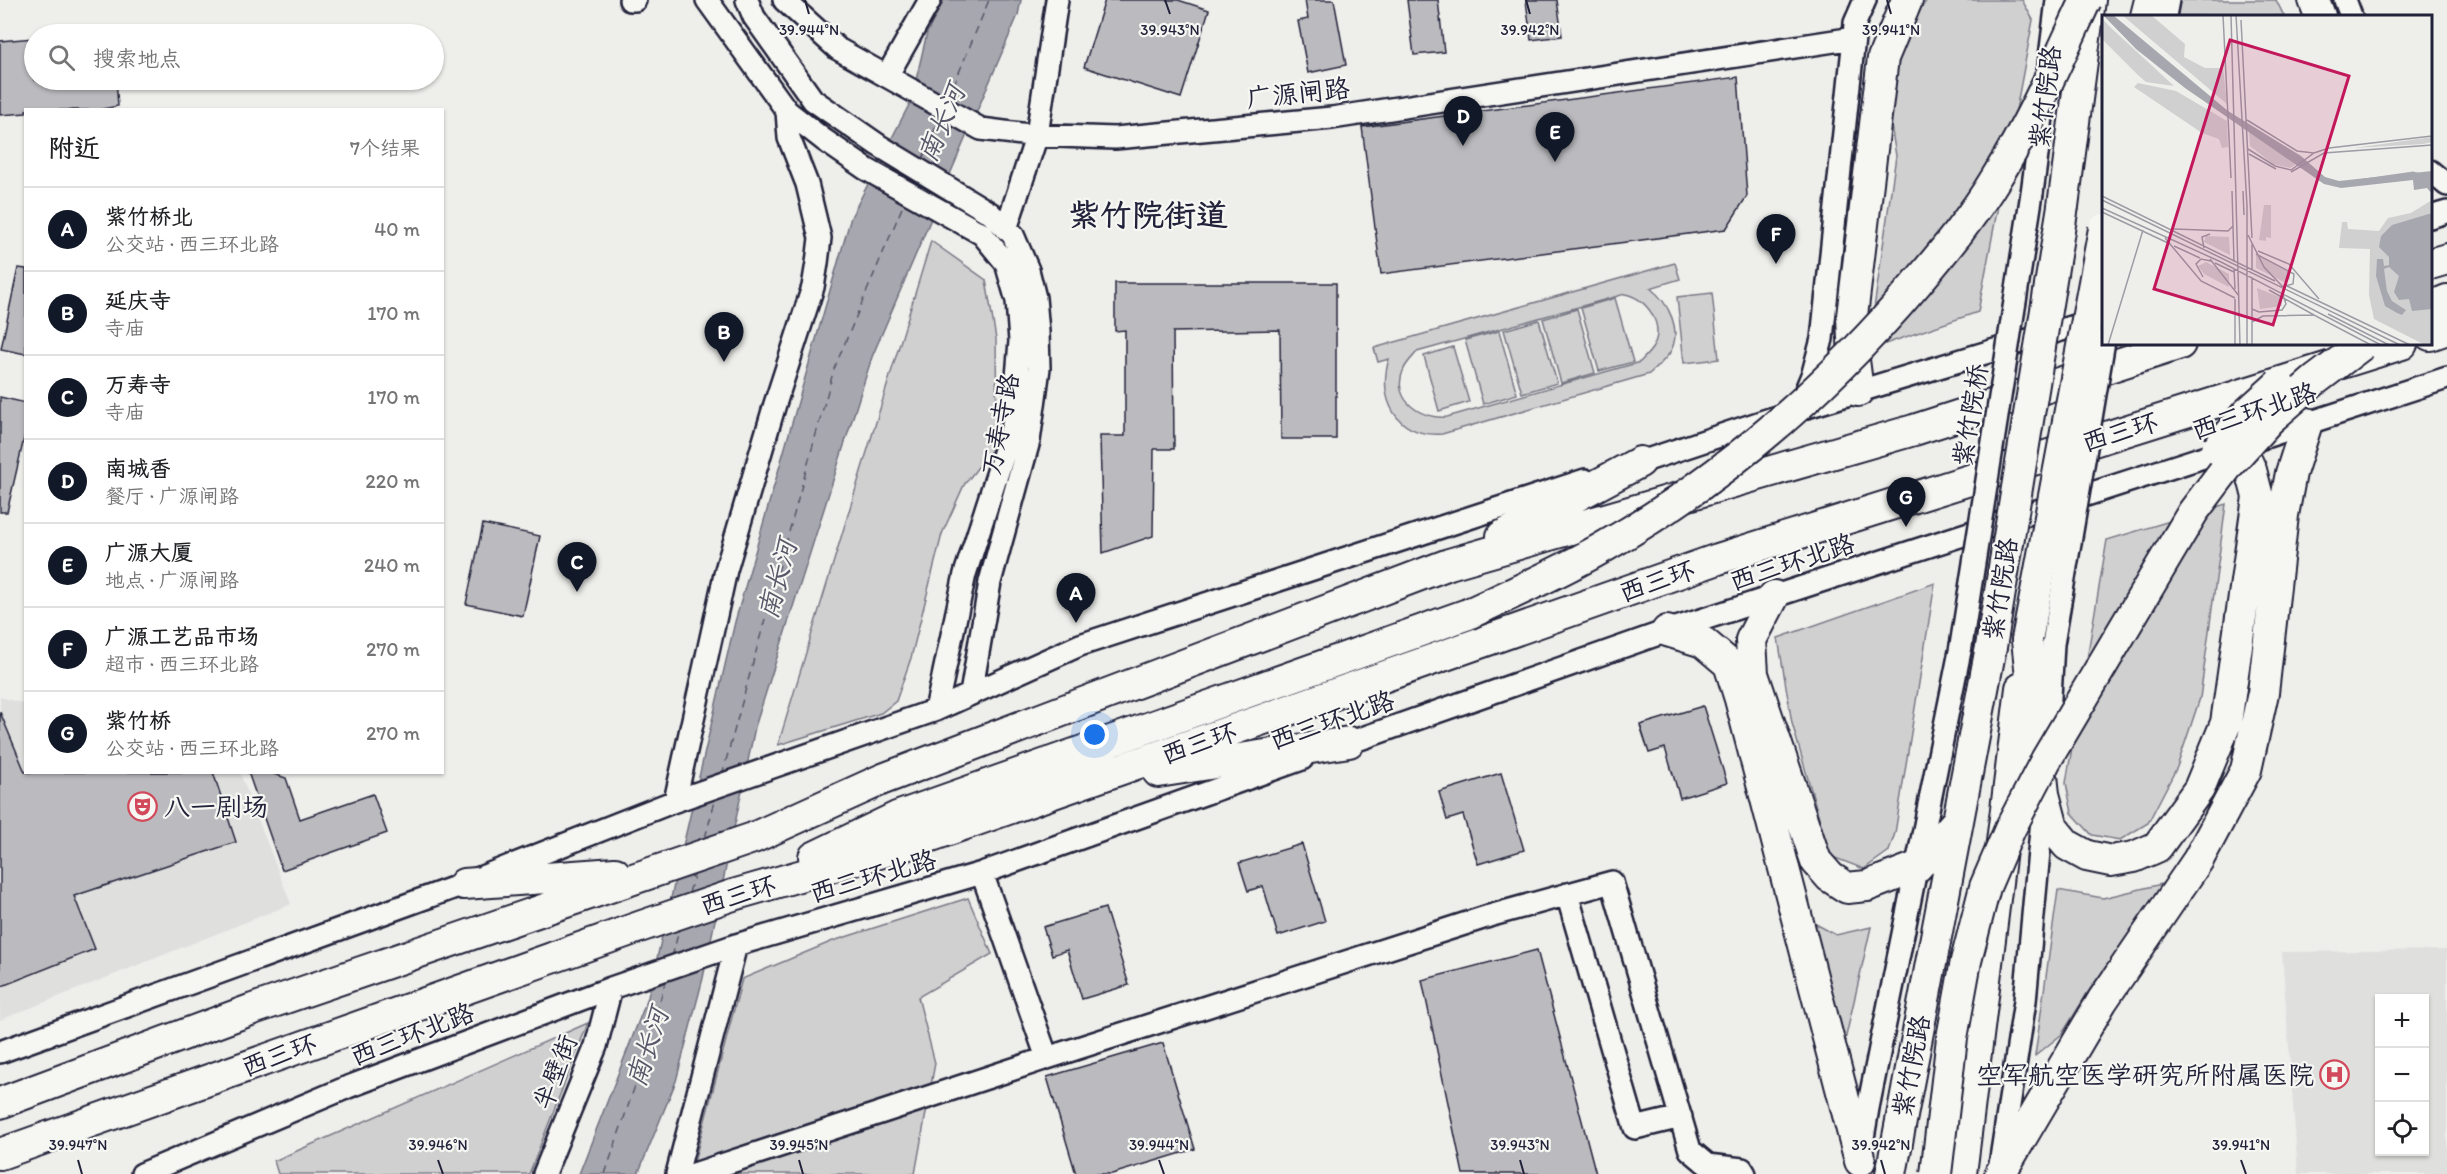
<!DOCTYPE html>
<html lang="zh">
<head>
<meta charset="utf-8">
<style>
	:root { --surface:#fff; --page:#f2f2f2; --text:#202124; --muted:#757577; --line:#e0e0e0; --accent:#111827 }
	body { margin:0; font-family:Itim,"LXGW WenKai TC",sans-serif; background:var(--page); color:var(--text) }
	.controls { position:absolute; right:18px; bottom:18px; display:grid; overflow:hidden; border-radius:0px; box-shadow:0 2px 4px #0004 }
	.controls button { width:54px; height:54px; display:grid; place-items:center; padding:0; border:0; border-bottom:2px solid var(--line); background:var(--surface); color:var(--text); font:30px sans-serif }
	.you { position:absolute; left:1095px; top:735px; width:21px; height:21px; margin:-15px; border:4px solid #fff; border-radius:50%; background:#1a73e8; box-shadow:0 0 0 9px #1a73e833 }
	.badge { display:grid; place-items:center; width:39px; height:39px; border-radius:50%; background:var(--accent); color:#fff; font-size:20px; font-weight:700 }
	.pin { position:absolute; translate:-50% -50px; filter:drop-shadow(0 2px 3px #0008) }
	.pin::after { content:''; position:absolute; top:32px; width:21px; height:18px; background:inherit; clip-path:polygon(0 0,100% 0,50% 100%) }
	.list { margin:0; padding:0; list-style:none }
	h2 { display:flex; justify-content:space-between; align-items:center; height:78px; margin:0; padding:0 24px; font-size:26px }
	h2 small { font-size:20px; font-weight:400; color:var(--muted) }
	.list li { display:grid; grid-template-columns:39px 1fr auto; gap:18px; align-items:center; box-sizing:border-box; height:84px; padding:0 24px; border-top:2px solid var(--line) }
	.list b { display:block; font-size:22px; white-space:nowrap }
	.list p { margin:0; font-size:20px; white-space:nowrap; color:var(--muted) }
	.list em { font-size:20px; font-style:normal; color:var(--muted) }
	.icon { flex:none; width:33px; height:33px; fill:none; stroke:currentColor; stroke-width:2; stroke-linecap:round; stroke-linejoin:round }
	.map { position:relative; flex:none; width:2447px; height:1174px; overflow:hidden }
	.search { position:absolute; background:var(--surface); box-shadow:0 2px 4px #0004; left:24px; top:24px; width:420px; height:66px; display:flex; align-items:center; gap:15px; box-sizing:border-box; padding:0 21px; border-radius:33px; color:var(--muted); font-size:22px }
	.panel { position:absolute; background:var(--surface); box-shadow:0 2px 4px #0004; left:24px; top:108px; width:420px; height:666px; border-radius:0px }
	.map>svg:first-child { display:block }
	.built { fill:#dfdfde; fill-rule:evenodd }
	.green { fill:#d0d0d1; stroke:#797986; stroke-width:1.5; fill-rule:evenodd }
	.water { fill:#a7a7af; stroke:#727281; stroke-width:1.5 }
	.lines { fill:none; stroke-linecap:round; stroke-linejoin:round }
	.ferry { stroke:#575769; stroke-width:1.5; stroke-dasharray:8 6; stroke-linecap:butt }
	.building { fill:#bbbbbf; stroke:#22223b; stroke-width:1.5 }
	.minor-casing { stroke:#22223b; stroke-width:26 }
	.highway-casing { stroke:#22223b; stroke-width:34 }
	.minor { stroke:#f6f6f2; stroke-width:21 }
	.highway { stroke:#f6f6f2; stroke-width:30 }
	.minor-bridge-casing { stroke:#22223b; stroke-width:26; stroke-linecap:butt }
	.highway-bridge-casing { stroke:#22223b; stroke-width:34; stroke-linecap:butt }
	.minor-bridge { stroke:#f6f6f2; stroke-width:21 }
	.highway-bridge { stroke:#f6f6f2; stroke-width:30 }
	.ticks { fill:none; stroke:#22223b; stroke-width:2 }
	.labels { text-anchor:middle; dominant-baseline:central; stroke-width:4.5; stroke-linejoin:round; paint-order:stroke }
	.street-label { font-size:26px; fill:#22223b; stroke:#f6f6f2 }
	.poi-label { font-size:26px; fill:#22223b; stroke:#f6f6f2; text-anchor:start }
	.water-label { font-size:27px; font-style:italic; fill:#575769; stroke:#f6f6f2 }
	.district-label { font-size:32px; font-weight:bold; fill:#22223b; stroke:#f6f6f2 }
	.inset-river { fill:none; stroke:#a7a7af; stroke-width:3 }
	.inset-road { fill:none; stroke:#9c9ca5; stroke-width:1.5 }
	.view { fill:#c2185b; fill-opacity:0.15; stroke:#c2185b; stroke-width:3 }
	.inset-edge { fill:none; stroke:#22223b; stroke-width:3 }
	.ticks-label { font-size:15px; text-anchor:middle; fill:#22223b; stroke:#f6f6f2; stroke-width:4.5; stroke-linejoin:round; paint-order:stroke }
</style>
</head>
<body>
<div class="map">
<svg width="2447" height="1174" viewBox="0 0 2447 1174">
	<rect width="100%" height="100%" fill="#eeeeeb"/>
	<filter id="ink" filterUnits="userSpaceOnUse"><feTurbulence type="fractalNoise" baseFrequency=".0167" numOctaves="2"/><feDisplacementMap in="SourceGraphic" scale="12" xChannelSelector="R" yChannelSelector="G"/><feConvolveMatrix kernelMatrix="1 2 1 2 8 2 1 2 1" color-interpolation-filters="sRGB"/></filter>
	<g filter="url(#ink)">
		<!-- built -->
		<path class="built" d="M0,697L25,704L26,772L240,773L291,904L0,1020Z
			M2447,950V1174H2298L2282,952ZM2380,998H2424V1152H2380Z"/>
		<!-- green -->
		<path class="green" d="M1927,0H2022L2033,20L1978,312L1868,350L1896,156L1886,94L1912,20Z
			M2175,0H2276L2284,16H2178Z
			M931,241L986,280L996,339L997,443L964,485L942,534L911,658L896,701L881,713L778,745Z
			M1675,263L1680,279L1650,288C1668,302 1684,331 1669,354C1663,362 1656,368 1649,374L1442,434C1396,437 1377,399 1389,359L1378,362L1374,348ZM1625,294C1647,298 1665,325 1653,347C1650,352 1645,357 1640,362L1447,417C1422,420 1391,400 1403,371C1406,363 1412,358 1417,352Z
			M1712,293L1719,359L1684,363L1677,297Z
			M1615,298L1633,362L1599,371L1581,308Z
			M1577,309L1595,373L1561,383L1543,319Z
			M1539,320L1557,383L1522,393L1504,330Z
			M1499,331L1517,394L1483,404L1465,340Z
			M1453,347L1469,402L1439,411L1424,356Z
			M2226,504L2200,698L2177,767L2148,823L2120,840L2092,835L2072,813L2066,783L2107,540Z
			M1935,583L1895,833L1889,851L1864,869L1830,856L1792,723L1778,638Z
			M2166,883L2090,989L2062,1034L2035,1056L2058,890L2103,898Z
			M968,898L992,954L918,997L935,1063L915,1174H691L742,979L833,941Z
			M1812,922L1836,935L1871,927L1841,1058Z
			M588,1023L529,1174H278L274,1161Z"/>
		<!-- water -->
		<path class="water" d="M944,0H1021L1018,15L872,357L755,727L703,978L676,1081L638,1174H579L648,997L735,622L851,217L911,101L927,33Z"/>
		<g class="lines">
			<!-- ferry -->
			<path class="ferry" d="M948,99L989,0
				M922,160L940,117
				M722,775L834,369L904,203
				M705,838L716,797
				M689,893L695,872
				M672,957L679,930
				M605,1174L643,1062L666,979"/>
		</g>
		<!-- building -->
		<path class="building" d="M1105,0H1178L1209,10L1181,98L1084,67Z
			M1305,0H1334L1346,65L1308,73L1298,21L1308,19Z
			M1407,0H1438L1444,52L1414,55Z
			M1526,0H1557L1562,36L1531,40Z
			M34,38V80H116L118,106L98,110H26V113L0,115V41Z
			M1738,77L1747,196L1726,229L1381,274L1362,127Z
			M18,268L26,269V354L1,349Z
			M1115,283H1336V439H1281L1280,330L1173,332L1174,449H1154L1153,536L1103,553L1100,436H1125V330L1115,331Z
			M0,397L26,403V430L7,512H0Z
			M483,524L540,536L523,616L466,604Z
			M1703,706L1727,783L1680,798L1665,748L1649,753L1640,725Z
			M0,712L25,772H213L236,842L74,896L95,949L0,987Z
			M248,772H268L286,778L300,819L373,794L387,833L282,870Z
			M1501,773L1524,850L1478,864L1463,815L1447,820L1439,792Z
			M1302,844L1325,921L1278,936L1263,886L1248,891L1239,863Z
			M1105,908L1129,985L1082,999L1067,950L1052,955L1043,927Z
			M1537,950L1596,1174H1463L1422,980Z
			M1163,1043L1195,1149L1112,1174H1076L1047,1077Z"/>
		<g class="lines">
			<defs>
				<path id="minor" d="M630,0H635
					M707,0L787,111L824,140L866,169L982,234L1006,263L1017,301L1020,341L1013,425L965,574L936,710
					M747,0L754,17L813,100L878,145L990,213L1013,235L1028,270L1035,298L1038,332L1039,368L1034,405L1029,441L990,582L971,694
					M784,0L838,49L981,129L1029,135L1115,138L1332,118L1854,38
					M2345,0L2351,16
					M2165,16L2168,0
					M2049,65L2057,0
					M887,76L930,0
					M2430,171L2447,185
					M2032,193L2044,102
					M2430,217L2447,212
					M1006,229L1037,135L1057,0
					M1803,397L1813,373L1822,339L1854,38L1855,23L1865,0
					M1626,467L1797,410L2104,317
					M2048,733L2053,644
					M1337,747L1667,631L2447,378
					M675,801L726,570L775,404L813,287L817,263L820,238L807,184L789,138L787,111
					M1567,894L1635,1128L1681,1117
					M0,1052L464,884L675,801L936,710L1080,645L1585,480
					M1047,1058L1489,916L1612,882L1690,1150L1708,1165L1742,1169L1745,1174
					M1861,1150L1868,1108L1961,646
					M2000,1165L2025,1001L2043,809
					M142,1174L348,1087L611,988L736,945L982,873L1302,759
					M544,1174L596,1046L611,988
					M677,1174L736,945
					M694,1174L1047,1058L982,873"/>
				<path id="highway" d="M2064,0L2084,44
					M2314,0L2320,16
					M2146,16L2150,0
					M2063,206L2090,0
					M2430,264L2447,259
					M2430,307L2447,300
					M2430,335L2447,329
					M1858,391L1854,360L1852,316L1883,58L1907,0
					M1502,536L1640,462
					M1774,596L1751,640L1753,674L1816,861L1830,877L1847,888L1867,886L1917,867L1957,821
					M1667,631L1703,642L1729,664L1740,699L1860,1161
					M2027,640L2044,794L2053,828L2067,845L2087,856L2111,861L2134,857L2157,847L2199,789L2226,723L2258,497L2251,470L2239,444
					M1158,772L1349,742
					M814,857L897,817L1468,614
					M464,884L615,873
					M0,1103L253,1009L753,838L883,779L1449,564L1914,430L2180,344
					M0,1154L642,926L733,895L900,847L1718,559L2402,344
					M1891,1174L1991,647
					M1961,1174L2021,688
					M2000,1174L2102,1001L2198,860L2246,770L2263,693L2283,515L2291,473L2307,423"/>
			</defs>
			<!-- minor casing -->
			<use href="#minor" class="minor-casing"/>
			<!-- highway casing -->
			<use href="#highway" class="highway-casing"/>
			<!-- minor -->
			<use href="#minor" class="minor"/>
			<!-- highway -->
			<use href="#highway" class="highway"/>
			<defs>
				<path id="minor-bridge" d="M2053,644L2104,341
					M1961,646L2032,193"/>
				<path id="highway-bridge" d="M2217,449L2247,413L2279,384
					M1468,614C1513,593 1559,573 1602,548C1722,480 1828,388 1917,283C1945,250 1973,216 1996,178C2031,122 2058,60 2086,0
					M2027,640L2104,229
					M1991,647L2063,206
					M1936,1174L1952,1038L1966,961L1985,887L2010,829L2046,760L2193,512L2230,463L2269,420L2314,381L2363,344"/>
			</defs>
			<!-- minor-bridge casing -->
			<use href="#minor-bridge" class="minor-bridge-casing"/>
			<!-- highway-bridge casing -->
			<use href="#highway-bridge" class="highway-bridge-casing"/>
			<!-- minor-bridge -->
			<use href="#minor-bridge" class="minor-bridge"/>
			<!-- highway-bridge -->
			<use href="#highway-bridge" class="highway-bridge"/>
		</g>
	</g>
	<!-- ticks -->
	<path class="ticks" d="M805,0L809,14M1165,0L1170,14M1526,0L1530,14M1887,0L1891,14M78,1160L82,1174M438,1160L443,1174M799,1160L803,1174M1159,1160L1164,1174M1520,1160L1524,1174M1881,1160L1885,1174M2241,1160L2246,1174"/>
	<!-- icons -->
	<defs>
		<symbol id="theatre-ring" viewBox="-11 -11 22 22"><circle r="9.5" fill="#f6f6f2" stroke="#d1495b" stroke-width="1.5"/><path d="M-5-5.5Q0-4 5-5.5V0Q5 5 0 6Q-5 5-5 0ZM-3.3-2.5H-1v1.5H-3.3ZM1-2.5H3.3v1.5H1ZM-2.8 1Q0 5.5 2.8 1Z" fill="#d1495b"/></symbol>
		<symbol id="hospital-ring" viewBox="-11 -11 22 22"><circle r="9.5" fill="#f6f6f2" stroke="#d1495b" stroke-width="1.5"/><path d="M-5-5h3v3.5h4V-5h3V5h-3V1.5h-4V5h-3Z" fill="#d1495b"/></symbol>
	</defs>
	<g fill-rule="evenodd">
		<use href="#theatre-ring" x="126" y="790" width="33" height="33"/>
		<use href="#hospital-ring" x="2318" y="1058" width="33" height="33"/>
	</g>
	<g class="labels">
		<!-- street labels -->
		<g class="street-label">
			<text transform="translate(1298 93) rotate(-6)">广源闸路</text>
			<text transform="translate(2045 97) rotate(-83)">紫竹院路</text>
			<text transform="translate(2254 411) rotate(-18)">西三环北路</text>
			<text transform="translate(1970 415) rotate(-81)">紫竹院桥</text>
			<text transform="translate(1000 424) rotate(-79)">万寿寺路</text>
			<text transform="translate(2120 432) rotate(-17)">西三环</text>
			<text transform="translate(1792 562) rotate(-18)">西三环北路</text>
			<text transform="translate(1657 581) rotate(-19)">西三环</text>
			<text transform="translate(2000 589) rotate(-81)">紫竹院路</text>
			<text transform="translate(1332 720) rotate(-19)">西三环北路</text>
			<text transform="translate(1199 743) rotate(-19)">西三环</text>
			<text transform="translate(873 876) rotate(-16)">西三环北路</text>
			<text transform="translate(738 895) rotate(-17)">西三环</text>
			<text transform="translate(412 1034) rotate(-21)">西三环北路</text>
			<text transform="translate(279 1055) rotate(-20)">西三环</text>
			<text transform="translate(1911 1066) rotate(-79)">紫竹院路</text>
			<text transform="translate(555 1072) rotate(-69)">半壁街</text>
		</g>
		<!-- poi labels -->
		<g class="poi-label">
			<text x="164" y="807">八一剧场</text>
			<text x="2314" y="1075" text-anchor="end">空军航空医学研究所附属医院</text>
		</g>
		<!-- water labels -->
		<g class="water-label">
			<text transform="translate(941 123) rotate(-67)">南长河</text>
			<text transform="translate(777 579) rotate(-75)">南长河</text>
			<text transform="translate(647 1047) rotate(-72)">南长河</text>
		</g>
		<!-- district labels -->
		<g class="district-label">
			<text x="1148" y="215">紫竹院街道</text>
		</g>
	</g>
	<!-- overview -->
	<g transform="translate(2102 15)">
		<rect width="330" height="330" fill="#eeeeeb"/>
		<path d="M20,0H49L83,29L82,42L103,53H121L125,89ZM0,3L7,11L72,71L44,67L36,60L0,24ZM36,68L74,76L125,106L126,132L120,133L117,124L100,118L32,72ZM147,117L194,149L188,153L171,149L148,131ZM330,122V127L321,129L252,133ZM330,185V330H323L272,304L267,280L268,234L237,233L240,207H245L246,214L277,216L286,203L309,198ZM162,190H169V223L164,222V226L157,225ZM104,221L127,222L128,240L102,227ZM154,240L188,258V264L182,267L154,253ZM104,247L127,259V272L102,259L96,251ZM155,273L180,283V291L158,294Z" fill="#d0d0d1"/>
		<path d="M1,0H11L126,96L199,141L223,162L237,166L330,156V179L325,173L312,175L311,165L239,173L222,169L83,73L34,34ZM330,198V294L310,296L307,284L297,285L292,277L297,261L287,252L282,254L285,276L290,286L304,295L300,300L295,298L283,291L274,261L275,244H281L282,251L287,250V242L277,232L279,221L290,210Z" fill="#a7a7af"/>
		<path class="inset-river" d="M5,0L76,62L126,98M145,110L198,146M202,149L223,167L235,169L311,158L330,163"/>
		<path class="inset-road" d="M121,0L129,163M129,0L138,330M134,0L145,191V330M139,5L150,223M145,105L195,136L212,138M146,134L173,151L189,155L212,138L227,133L330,121M147,139L174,154M189,157L222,138L330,130M130,176L132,247M141,176L142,200M0,181L173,266M0,185L298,330M0,193L119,247L279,330M0,197L66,228M72,214L126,216L131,211M146,220L162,252L180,271M63,223L99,266L133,283M72,231L98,243M102,233L100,222L108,219M156,236L187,249L217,284M154,239L192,259L191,269L179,272M108,244L137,281M113,248L132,257M132,254L133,274M150,256V229M101,262L94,249L99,244L109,246M150,262V330M185,271L308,330M167,275L212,300M133,284V330M150,294L157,297L180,295L184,289L181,280M226,299L287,330M150,307L161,301L212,300L269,330M6,330L41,215"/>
		<path class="view" d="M128,25L247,61L171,310L52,274Z"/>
		<rect width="330" height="330" class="inset-edge"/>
	</g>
	<g class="ticks-label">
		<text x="809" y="35">39.944°N</text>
		<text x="1170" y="35">39.943°N</text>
		<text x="1530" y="35">39.942°N</text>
		<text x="1891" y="35">39.941°N</text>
		<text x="78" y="1150">39.947°N</text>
		<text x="438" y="1150">39.946°N</text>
		<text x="799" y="1150">39.945°N</text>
		<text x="1159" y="1150">39.944°N</text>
		<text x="1520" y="1150">39.943°N</text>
		<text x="1881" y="1150">39.942°N</text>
		<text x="2241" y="1150">39.941°N</text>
	</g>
</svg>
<div class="controls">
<button>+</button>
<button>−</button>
<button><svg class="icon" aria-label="locate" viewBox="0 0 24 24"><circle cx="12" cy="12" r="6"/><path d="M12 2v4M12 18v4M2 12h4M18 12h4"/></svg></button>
</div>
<div class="you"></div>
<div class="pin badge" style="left:1076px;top:623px">A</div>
<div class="pin badge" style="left:724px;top:362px">B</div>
<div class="pin badge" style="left:577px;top:592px">C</div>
<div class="pin badge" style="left:1463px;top:146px">D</div>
<div class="pin badge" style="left:1555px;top:162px">E</div>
<div class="pin badge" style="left:1776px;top:264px">F</div>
<div class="pin badge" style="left:1906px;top:527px">G</div>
<div class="search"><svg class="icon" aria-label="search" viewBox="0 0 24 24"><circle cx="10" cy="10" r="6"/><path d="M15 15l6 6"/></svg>搜索地点</div>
<section class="panel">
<h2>附近<small>7个结果</small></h2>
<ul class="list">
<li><span class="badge">A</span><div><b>紫竹桥北</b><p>公交站 · 西三环北路</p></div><em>40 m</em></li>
<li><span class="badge">B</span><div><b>延庆寺</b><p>寺庙</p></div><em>170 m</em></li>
<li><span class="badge">C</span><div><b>万寿寺</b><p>寺庙</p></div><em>170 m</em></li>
<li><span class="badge">D</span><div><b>南城香</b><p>餐厅 · 广源闸路</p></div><em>220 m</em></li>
<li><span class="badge">E</span><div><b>广源大厦</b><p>地点 · 广源闸路</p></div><em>240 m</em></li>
<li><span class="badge">F</span><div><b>广源工艺品市场</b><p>超市 · 西三环北路</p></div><em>270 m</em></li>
<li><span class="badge">G</span><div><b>紫竹桥</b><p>公交站 · 西三环北路</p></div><em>270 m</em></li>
</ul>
</section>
</div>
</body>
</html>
